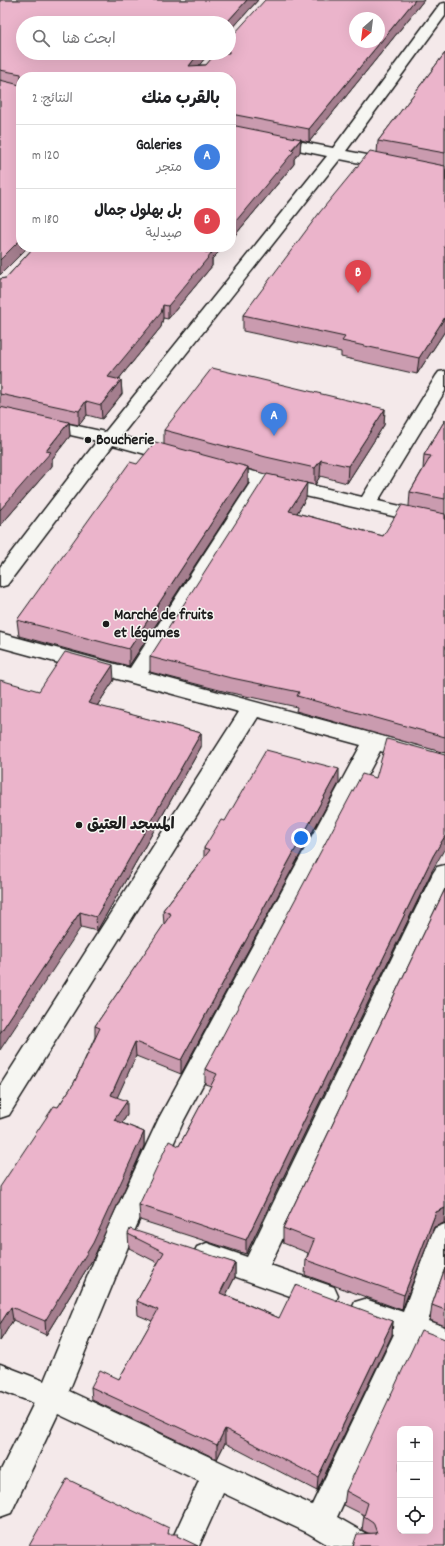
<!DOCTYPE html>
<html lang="ar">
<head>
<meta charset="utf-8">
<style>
	:root { --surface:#fff; --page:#f2f2f2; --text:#202124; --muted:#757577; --line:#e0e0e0; --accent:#1c1c1c }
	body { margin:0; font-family:Dekko,"Playpen Sans Arabic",sans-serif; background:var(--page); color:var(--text); direction:rtl }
	.controls { position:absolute; right:12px; bottom:12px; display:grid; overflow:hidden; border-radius:8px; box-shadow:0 4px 16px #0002 }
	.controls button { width:36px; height:36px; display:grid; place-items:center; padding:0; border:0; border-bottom:1px solid var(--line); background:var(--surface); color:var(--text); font:20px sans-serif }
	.compass { position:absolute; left:349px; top:12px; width:36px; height:36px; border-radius:50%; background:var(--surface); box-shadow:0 4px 16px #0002; rotate:208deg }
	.you { position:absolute; left:301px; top:838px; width:14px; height:14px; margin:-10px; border:3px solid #fff; border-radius:50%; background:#1a73e8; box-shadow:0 0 0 6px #1a73e833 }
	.badge { display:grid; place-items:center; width:26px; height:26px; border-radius:50%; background:var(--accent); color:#fff; font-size:13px; font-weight:700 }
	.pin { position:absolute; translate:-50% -33px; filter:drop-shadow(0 1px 2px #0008) }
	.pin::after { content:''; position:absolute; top:21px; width:14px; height:12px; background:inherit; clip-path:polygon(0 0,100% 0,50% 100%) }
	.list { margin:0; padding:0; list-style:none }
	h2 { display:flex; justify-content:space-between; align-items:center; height:52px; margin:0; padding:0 16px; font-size:17px }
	h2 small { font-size:13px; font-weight:400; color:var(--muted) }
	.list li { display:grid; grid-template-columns:26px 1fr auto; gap:12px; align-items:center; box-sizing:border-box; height:64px; padding:0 16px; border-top:1px solid var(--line) }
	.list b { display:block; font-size:15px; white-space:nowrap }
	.list p { margin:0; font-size:13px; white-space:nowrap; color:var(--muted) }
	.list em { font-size:13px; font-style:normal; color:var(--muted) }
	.icon { flex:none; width:22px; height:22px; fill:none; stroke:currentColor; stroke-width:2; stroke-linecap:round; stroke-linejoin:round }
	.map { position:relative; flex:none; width:445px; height:1546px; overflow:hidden; direction:ltr }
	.search { position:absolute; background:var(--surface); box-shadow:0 4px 16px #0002; left:16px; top:16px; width:220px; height:44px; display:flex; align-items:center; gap:10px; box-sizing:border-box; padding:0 14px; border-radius:22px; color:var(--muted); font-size:15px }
	.panel { position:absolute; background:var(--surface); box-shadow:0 4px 16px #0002; left:16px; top:72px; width:220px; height:180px; border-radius:16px; direction:rtl }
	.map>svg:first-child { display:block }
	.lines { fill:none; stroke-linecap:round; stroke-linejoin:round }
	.minor-casing { stroke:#1c1c1c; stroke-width:3 }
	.minor { fill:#f6f6f2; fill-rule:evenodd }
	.wall { fill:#ca9baf; stroke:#1c1c1c }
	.shaded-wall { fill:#a47e8e; stroke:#1c1c1c }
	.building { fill:#ebb4cb; stroke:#1c1c1c; fill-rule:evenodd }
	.poi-dot { fill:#1c1c1c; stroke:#f6f6f2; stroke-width:1.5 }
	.labels { text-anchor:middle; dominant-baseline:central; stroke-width:3; stroke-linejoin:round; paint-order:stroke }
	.poi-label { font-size:16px; font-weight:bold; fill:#1c1c1c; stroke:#f6f6f2; text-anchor:start }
</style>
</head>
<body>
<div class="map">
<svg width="445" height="1546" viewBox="0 0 445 1546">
	<rect width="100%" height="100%" fill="#f4e9ea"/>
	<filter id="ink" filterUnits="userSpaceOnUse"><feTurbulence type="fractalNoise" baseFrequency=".025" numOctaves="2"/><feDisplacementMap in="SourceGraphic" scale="8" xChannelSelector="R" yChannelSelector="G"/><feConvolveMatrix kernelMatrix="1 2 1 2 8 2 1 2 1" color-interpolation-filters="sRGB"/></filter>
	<g filter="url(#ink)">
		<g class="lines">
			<defs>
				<path id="minor" d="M445,3V16L346,151L445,170V180L340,159L121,436L185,453L187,457L185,461L178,463L113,445L7,585L0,587V567L97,441L0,419V409L105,432L327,156L231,136V128L333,148L440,4Z
					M445,371V391L378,501L445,516V528L266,487L148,673L445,753V769L380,751L184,1120L136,1227L69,1391L312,1505L394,1334L355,1320L351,1311L355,1302L365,1299L403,1312L431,1236L435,1228L445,1224V1273L428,1321L445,1327V1353L418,1343L337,1517L370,1536L374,1546H330L308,1533L223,1493L199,1546H169L199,1481L58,1414L11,1513L0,1517V1472L34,1403L0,1390V1364L44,1381L108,1227L159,1118L361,745L258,717L9,1115L0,1118V1086L239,712L0,647V633L130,668L250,483L211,473L209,469L211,465L218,463L362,497L436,376L439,372Z
					M445,865V897L270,1265L334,1287L338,1296L334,1305L324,1308L197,1263L193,1255L197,1247L207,1243L247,1257L433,873L437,867Z"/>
			</defs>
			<!-- minor casing -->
			<use href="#minor" class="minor-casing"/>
			<!-- minor -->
			<use href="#minor" class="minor"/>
		</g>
		<!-- wall -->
		<path class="wall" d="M0,0H258L229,32V23L23,53H209L199,65H206L234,34L424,0L309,142L301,140L300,152L294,159V164L236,234L231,240V77H21V247H28L0,275Z
			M445,53V331L417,374L341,357V352L243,331V315L377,153L378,141Z
			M34,247H224L212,259V266L168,319L163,318L161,327L118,380H121L122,394L102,419L87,415L79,425L69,423L70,436L52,459V466L0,526V279L6,278Z
			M385,409L384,425L347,483L320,476L315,485L265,474L248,469V484L129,666L19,636L17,620L137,464L164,444V430Z
			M445,420V753L296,711L297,707L227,692L150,672V657L306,498L297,513L383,536L409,506L410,492L423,469L424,455Z
			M114,680L97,706L201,733V747L97,931L81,927L39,691Z
			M376,778L432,871L246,1254L140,1220L139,1205L179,1146L211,1086L205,1084V1069Z
			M339,783L181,1074L136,1056L117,1097L127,1115L122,1123L144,1132V1146L94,1257L46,1335L13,1320L0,1341L58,1107L74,1083L95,1037V1026L164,925L163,910L204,857V848L225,821Z
			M445,889V1223H444L434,1227L402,1310L305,1275L306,1260L308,1253L283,1243V1228Z
			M128,1234L235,1263V1277L226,1295L279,1318L393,1321L392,1335L317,1491L225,1443L217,1459L92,1400L91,1387L119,1379L152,1321L138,1315L137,1301L158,1263L129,1248Z
			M445,1268V1326L430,1320L432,1305Z
			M445,1339V1546L368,1533L362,1530L364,1515L344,1505L346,1491Z"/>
		<!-- shaded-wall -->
		<path class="shaded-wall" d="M247,0H258L229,32V23H228V21Z
			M415,0H424L309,142V129Z
			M199,53H209L190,77L189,66Z
			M301,139L300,152L294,159V164L236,234L231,240V226Z
			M21,239V247H28L0,275V260Z
			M210,247H224L212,259V266L168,319V306L205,252Z
			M163,305V318L161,327L109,391L108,377Z
			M445,317V331L417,374L419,358Z
			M121,380L122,394L102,419L101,405Z
			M86,401L87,415L79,425V411Z
			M385,409L384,425L347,483L348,466Z
			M69,422L70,436L52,459V466L0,526V510Z
			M321,460L320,476L315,485V468Z
			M248,467V484L129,666V649Z
			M307,483L306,498L289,526V511Z
			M113,665L114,680L89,718L88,703Z
			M201,733V747L97,931L96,917Z
			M339,769V783L181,1074V1060Z
			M445,836V848L432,871L246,1254V1240L433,856Z
			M80,912L81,927L0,1050V1033Z
			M135,1042L136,1056L112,1109L111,1095Z
			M127,1101V1115L115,1134L114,1120Z
			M144,1132V1146L94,1257L46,1335L45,1321Z
			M445,1208L444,1223L434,1227L402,1310L404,1295L436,1212Z
			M235,1263V1277L220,1307V1293Z
			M11,1307L13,1320L0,1341V1324Z
			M393,1321L392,1335L317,1491L318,1477Z
			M225,1429V1443L217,1459V1445Z"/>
		<!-- building -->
		<path class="building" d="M0,0H247L228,21V23H23V53H199L189,66L206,65L216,53H229V35L234,34L265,0H415L309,129L231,114V77H21V74L0,70ZM355,18H379V42H355Z
			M445,53V153L378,141Z
			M0,80L20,85L21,84V239L0,260Z
			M231,125L301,139L291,150L294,151L236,221L231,226Z
			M370,151L445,166V245L444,247H445V317L419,358L342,341L345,337L243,315L320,212Z
			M34,247H210L205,252L212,253L168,306L163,305L161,313L108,377L121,380L101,405L86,401L79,411L0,394V279L6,278Z
			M212,368L385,409L348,466L321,460L315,468L266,457L164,430Z
			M0,407L69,422L46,451L51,452L0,510Z
			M445,420V499L410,492L431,456L424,455Z
			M155,442L248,467L129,649L17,620L130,462L137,464Z
			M267,474L307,483L289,511L383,536L402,505L445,514V737L297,696L299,692L227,677L150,657Z
			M65,652L113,665L88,703L201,733L96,917L80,912L0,1033V680L39,691Z
			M387,739L445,755V836L433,856L246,1240L139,1205L169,1141L179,1146L217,1074L205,1069L362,774L376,778Z
			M266,750L339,769L181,1060L135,1042L111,1095L127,1101L114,1120L144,1132L93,1243L45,1321L11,1307L0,1324V1187L54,1106L58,1107L74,1083L100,1028L95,1026L171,914L163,910L210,850L204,848L221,820L225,821Z
			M445,889V1208L436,1212L404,1295L306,1260L314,1240L283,1228Z
			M130,1229L235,1263L220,1293L279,1318L295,1285L393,1321L318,1477L225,1429L217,1445L91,1387L100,1370L119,1379L158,1310L137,1301L164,1252L128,1234Z
			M445,1268V1310L432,1305Z
			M421,1330L445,1339V1546H353L357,1534L377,1533L373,1522L364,1516L368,1503L346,1491ZM400,1429H430V1531H400Z
			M67,1479L169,1528L168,1534H178L177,1536L198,1546H29Z"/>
	</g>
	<!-- markers -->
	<g class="poi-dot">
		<circle cx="88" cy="440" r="4"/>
		<circle cx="106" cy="624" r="4"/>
		<circle cx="79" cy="825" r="4"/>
	</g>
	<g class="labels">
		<!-- poi labels -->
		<g class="poi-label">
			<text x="96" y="440">Boucherie</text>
			<text x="114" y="615">Marché de fruits<tspan x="114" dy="18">et légumes</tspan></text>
			<text x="87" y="825">المسجد العتيق</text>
		</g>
	</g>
</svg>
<div class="controls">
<button>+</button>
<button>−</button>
<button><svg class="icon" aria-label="locate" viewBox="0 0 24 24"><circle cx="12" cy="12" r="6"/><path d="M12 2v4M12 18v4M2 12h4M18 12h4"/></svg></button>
</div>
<svg class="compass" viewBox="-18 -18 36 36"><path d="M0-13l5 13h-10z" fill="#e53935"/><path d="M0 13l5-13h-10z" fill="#757577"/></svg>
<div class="you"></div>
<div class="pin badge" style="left:274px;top:436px;background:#3f7fe0">A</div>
<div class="pin badge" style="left:358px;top:293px;background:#e0444e">B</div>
<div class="search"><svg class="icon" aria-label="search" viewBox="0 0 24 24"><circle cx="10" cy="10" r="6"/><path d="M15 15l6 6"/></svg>ابحث هنا</div>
<section class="panel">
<h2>بالقرب منك<small>النتائج: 2</small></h2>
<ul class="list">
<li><span class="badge" style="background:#3f7fe0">A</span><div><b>Galeries</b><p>متجر</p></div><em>120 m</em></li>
<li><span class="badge" style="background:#e0444e">B</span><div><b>بل بهلول جمال</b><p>صيدلية</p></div><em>180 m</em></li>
</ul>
</section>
</div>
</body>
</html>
